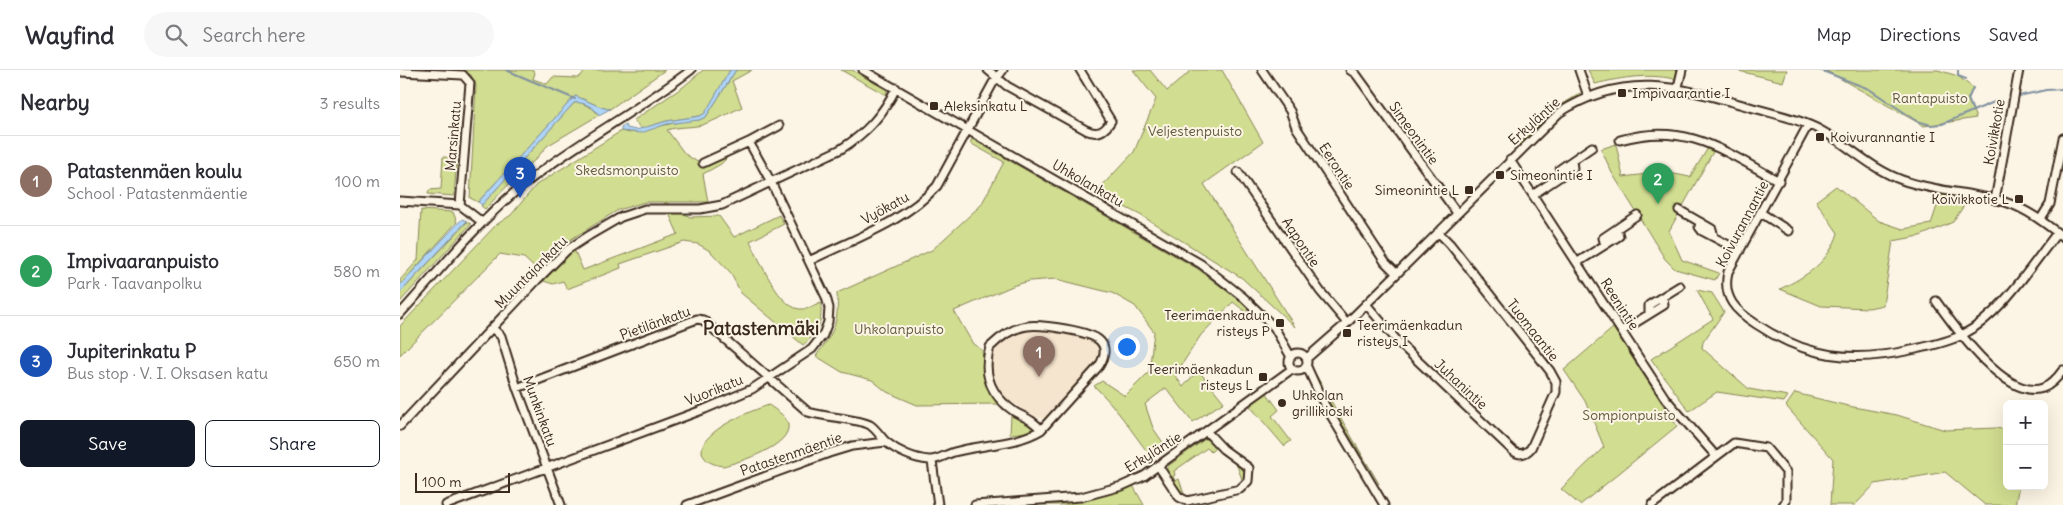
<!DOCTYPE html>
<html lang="en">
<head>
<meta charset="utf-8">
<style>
	:root { --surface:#fff; --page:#f7f7f7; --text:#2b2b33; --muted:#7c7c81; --line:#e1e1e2; --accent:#111827 }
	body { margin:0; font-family:Delius,sans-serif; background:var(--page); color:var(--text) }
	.controls { position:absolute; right:15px; bottom:15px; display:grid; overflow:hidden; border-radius:8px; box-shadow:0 5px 20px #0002 }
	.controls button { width:45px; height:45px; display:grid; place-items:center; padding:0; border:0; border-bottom:1px solid var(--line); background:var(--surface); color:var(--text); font:25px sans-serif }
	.scale { position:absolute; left:15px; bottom:12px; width:95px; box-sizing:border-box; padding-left:5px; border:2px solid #3b2a1e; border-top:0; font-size:14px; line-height:18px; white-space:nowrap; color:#3b2a1e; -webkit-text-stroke:4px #fcf5e5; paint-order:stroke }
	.you { position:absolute; left:726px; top:276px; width:18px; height:18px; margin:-12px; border:4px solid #fff; border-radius:50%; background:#1a73e8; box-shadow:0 0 0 8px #1a73e833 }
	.badge { display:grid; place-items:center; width:32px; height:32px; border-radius:50%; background:var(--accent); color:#fff; font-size:16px; font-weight:700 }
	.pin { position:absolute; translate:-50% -41px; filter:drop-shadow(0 1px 2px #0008) }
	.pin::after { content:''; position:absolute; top:26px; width:18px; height:15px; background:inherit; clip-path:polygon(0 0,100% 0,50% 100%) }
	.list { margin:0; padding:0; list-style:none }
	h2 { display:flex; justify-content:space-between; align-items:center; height:65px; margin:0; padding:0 20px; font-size:21px }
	h2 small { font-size:16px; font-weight:400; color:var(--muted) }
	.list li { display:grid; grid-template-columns:32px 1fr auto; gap:15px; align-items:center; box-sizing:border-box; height:90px; padding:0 20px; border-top:1px solid var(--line) }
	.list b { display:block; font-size:19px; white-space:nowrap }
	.list p { margin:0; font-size:16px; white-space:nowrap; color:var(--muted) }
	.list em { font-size:16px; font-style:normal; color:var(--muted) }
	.actions { display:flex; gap:10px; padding:15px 20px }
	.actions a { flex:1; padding:11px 0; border:1px solid var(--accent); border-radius:8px; text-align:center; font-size:18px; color:var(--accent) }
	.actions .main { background:var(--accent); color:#fff }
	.icon { flex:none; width:28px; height:28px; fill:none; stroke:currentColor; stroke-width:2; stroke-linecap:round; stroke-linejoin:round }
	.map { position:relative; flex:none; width:1663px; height:435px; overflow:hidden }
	header { display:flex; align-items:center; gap:30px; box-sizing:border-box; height:70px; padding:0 25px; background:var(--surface); border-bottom:1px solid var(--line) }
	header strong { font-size:24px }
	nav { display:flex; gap:28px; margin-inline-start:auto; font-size:18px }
	.search { width:350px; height:45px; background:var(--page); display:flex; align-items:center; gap:12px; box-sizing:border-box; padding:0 18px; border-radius:28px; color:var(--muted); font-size:19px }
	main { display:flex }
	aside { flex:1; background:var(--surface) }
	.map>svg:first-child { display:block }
	.built { fill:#f6e5ce }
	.green { fill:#d1dd90; stroke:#868457; fill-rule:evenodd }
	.water { fill:#aed4f7; stroke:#8090a0 }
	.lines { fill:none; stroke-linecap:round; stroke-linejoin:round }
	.stream { stroke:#8090a0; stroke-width:2 }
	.minor-casing { stroke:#3b2a1e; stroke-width:11 }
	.minor { stroke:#fcf5e5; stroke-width:7 }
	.poi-dot { fill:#3b2a1e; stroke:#fcf5e5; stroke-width:2 }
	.labels { text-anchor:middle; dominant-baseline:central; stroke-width:4; stroke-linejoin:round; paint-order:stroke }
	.poi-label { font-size:14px; fill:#3b2a1e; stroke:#fcf5e5; text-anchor:start }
	.park-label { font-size:14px; fill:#60573a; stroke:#fcf5e5 }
	.street-label { font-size:14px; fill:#3b2a1e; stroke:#fcf5e5 }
	.district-label { font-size:19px; font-weight:bold; fill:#3b2a1e; stroke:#fcf5e5 }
</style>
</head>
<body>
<header>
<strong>Wayfind</strong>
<div class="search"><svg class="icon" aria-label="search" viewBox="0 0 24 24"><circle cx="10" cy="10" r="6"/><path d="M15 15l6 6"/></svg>Search here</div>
<nav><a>Map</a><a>Directions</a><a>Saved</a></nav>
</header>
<main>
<aside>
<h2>Nearby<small>3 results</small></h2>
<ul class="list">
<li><span class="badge" style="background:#8d6e63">1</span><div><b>Patastenmäen koulu</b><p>School · Patastenmäentie</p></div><em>100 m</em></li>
<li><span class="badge" style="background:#2e9e5b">2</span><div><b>Impivaaranpuisto</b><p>Park · Taavanpolku</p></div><em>580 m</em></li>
<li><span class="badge" style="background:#1a4fb4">3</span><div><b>Jupiterinkatu P</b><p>Bus stop · V. I. Oksasen katu</p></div><em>650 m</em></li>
</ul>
<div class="actions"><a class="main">Save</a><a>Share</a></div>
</aside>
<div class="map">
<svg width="1663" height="435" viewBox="0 0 1663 435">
	<rect width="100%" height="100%" fill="#fcf5e5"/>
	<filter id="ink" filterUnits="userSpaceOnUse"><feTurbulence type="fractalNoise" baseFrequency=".02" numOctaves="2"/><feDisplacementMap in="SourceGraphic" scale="10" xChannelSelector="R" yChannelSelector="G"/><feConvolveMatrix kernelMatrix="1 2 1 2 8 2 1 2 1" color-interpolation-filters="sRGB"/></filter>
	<g filter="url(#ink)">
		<!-- built -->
		<path class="built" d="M631,258L690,268L699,274L701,280L699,288L649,350L633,346L602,326L592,300L590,284L593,276L605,267Z"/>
		<!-- green -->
		<path class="green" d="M58,0H133L135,3L133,9L147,14L153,7L178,8L186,1L184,0H265L210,39C201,39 185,29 175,26L78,132L70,128L76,16L71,5Z
			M303,0H330L305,44L300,46L267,51L241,59L234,50L283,17Z
			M336,0H352L332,11L342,37C329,43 315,51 302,55C290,58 279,56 267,60L285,84L299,93L319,83L329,86L321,94L303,104L308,132H265L290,147L319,146L334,167L379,145L384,154L350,171C359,188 380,242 403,239C409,239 416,235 421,233C422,252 419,262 403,275L341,223L330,202L310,181L298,174L284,172L220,194L221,198L167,219L163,211L153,214L134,208L138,201L124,188L100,184L0,285V256L96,155L111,145L136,115L221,61L229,63L283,51L299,50L306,47ZM245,132H264L278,164L183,200L170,170L218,140Z
			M441,0H452L487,20L486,25Z
			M733,0H750L767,21L792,0H822L863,72L804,114L895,257L842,208L742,146L696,122L734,82L756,29Z
			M1188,0H1282L1280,10C1250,3 1224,7 1195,14Z
			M1335,0H1387L1383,12Z
			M1425,0H1538L1558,6L1573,18L1568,29L1576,48L1524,56Z
			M1181,23L1179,27L1157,40L1120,75L1118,74L1156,38Z
			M179,32L192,38L199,45L147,76L135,90L115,105V108L85,139L81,136L174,33Z
			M572,69L798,199L849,238L846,242L833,232L801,265L775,305L783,317L798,300L824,332L793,352L766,318L745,334L753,358L764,374L749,384C731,361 716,336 694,316L702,311L725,326L749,302L754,262L735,236L712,223L656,209L630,211L615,215L554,241L573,274L582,280L585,307L595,321L631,352L633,359L629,362L610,364L611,345L598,334L517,335L487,322L472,310L442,302L416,286C434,262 439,253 437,223L532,180L581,135L604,92L570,73Z
			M1216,74L1223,107L1264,102L1290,107L1308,78L1313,82L1269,161L1282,190L1319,203L1315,210L1275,199L1265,189L1212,103L1201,79Z
			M43,87L57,88L54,126L28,124L29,120L41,119Z
			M1436,116L1479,151L1503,159L1531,154L1542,121L1620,138L1569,128L1553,152L1520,166L1493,171L1483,235L1469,238L1421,236L1380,219C1407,206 1429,192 1438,163L1416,131Z
			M21,140L53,142L57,152L0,215V210L18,190Z
			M67,152L71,154L0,232V223Z
			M1297,220L1312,223L1324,242L1303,272L1302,278L1349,319L1388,326L1384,332L1317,322L1289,341L1251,289L1313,249Z
			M1213,258L1277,356L1180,435L1161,419L1204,377L1185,331L1164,300Z
			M916,305L979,414L920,318L914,306Z
			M866,322L879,340L872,346L891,371L884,376L849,335Z
			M1395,323L1448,336L1497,345L1545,360L1596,358L1607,360V416H1619L1615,435H1585L1545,402L1475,414L1455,435H1430L1433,389L1386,336Z
			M369,335C375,340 386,345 388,354C392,376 340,392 323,396C315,395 304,392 302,382C300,361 352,340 369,335Z
			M805,369L811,371L816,377L811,382L807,378L774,401L775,405L773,406L775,411L779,409L785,427L795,428L840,414L843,412L836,393L838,391L847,399V409C842,418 796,433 786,430C777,428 771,409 766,402L768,396Z
			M731,412L744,435H591L661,429Z"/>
		<!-- water -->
		<path class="water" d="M330,0H336L306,47L299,50L267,54L241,63L221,61V58L225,55L227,58L236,60L267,51L300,46L305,43Z
			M175,26C185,29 201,39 210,39L199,45C195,38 183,31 174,33L82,135L78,132Z
			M62,149L67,151L0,223V215Z"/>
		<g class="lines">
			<!-- stream -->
			<path class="stream" d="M106,0L175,29
				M1420,0L1469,19L1517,51L1531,55L1542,54L1599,30
				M1558,0V6L1566,9
				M1573,18L1568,29L1573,41
				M1619,26L1646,20L1663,19"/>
			<defs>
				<path id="minor" d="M463,0L801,194L843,227L874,257L891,287
					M588,0L607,16L686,60C698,66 705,61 711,51L680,0
					M862,0L890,41L896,57L985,192L996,203
					M950,0L956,4L1057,143
					M1179,0L1188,26
					M0,2L63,5L70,13L60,135
					M1278,17L1282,0
					M1408,55L1328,202C1322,228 1336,241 1356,254C1407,288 1452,293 1511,280C1529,276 1546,273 1562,265C1600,246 1631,196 1657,163
					M1220,70C1286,51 1324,81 1379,111
					M1110,90L1265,328L1315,385
					M303,93L349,72
					M838,102L920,221L947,253
					M1161,106L1160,99L1192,77
					M1134,124L1173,98L1172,91
					M1595,130L1619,0
					M0,131L60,135L82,152
					M1279,140L1312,159L1314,167
					M1361,143L1389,161
					M1640,150L1650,134L1663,68
					M1300,152L1299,157L1302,161L1340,181
					M1205,175L1203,168L1237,145
					M409,191C453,169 503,153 537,116L593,13L603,0
					M1178,192L1219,166L1217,159
					M1536,231C1554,256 1606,331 1643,318C1651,315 1658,307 1663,300
					M966,234L999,273L1113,381C1120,386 1126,384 1131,378L1156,322V312L1150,301L1050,174L1038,162
					M0,244C41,199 79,150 127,112C179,71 239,40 291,0
					M1249,244V235L1280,216
					M93,259L101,266L117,318L161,435
					M1222,261L1264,235L1263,227
					M889 292a9 9 0 1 1 18 0a9 9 0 1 1-18 0Z
					M907,288L947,253L1159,43C1225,0 1280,17 1350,37C1374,44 1400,49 1422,61C1450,76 1471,99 1502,110C1535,122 1571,122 1605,132C1627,139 1645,153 1663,167
					M907,297L923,332L984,435
					M117,318L297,249L303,250L408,342C424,347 460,349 470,355C476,359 481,367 486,372
					M0,356L137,210L167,180L190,165L221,147L245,139H300L322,135L441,79C466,63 483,45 496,18
					M532,391L538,435
					M759,397L779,427L787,431L840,419L848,411L849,398L823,379L807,362
					M46,435L305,339L352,319L412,279L423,265L428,252L429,238L426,227L371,112L349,72L379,56
					M287,435L429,383L452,376L486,372C497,381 514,389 529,390C536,391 547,384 554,382C583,374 616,375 641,360L699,296C704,288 707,278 700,271C691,261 641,254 627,256C613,258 600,267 590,277C582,304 591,326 615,342C626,348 633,350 641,360
					M575,435L681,427L722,416L744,406L892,299
					M1252,435L1334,373L1366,378L1386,402V431L1383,435"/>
			</defs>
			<!-- minor casing -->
			<use href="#minor" class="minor-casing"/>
			<!-- minor -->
			<use href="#minor" class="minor"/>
		</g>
	</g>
	<!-- markers -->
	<g class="poi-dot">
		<rect x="1217" y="18" width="10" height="10" rx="2.5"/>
		<rect x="529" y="31" width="10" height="10" rx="2.5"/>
		<rect x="1415" y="62" width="10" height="10" rx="2.5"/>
		<rect x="1095" y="100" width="10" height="10" rx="2.5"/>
		<rect x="1064" y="115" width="10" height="10" rx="2.5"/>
		<rect x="1614" y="124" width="10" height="10" rx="2.5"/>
		<rect x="875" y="248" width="10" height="10" rx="2.5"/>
		<rect x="942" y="258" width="10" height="10" rx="2.5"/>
		<rect x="858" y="302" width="10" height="10" rx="2.5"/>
		<circle cx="882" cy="333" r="5"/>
	</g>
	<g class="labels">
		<!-- poi labels -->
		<g class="poi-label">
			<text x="1232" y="23">Impivaarantie I</text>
			<text x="544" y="36">Aleksinkatu L</text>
			<text x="1430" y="67">Koivurannantie I</text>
			<text x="1110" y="105">Simeonintie I</text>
			<text x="1059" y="120" text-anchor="end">Simeonintie L</text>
			<text x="1609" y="129" text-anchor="end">Koivikkotie L</text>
			<text x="870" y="245" text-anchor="end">Teerimäenkadun<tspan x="870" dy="16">risteys P</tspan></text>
			<text x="957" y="255">Teerimäenkadun<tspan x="957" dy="16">risteys I</tspan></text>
			<text x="853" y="299" text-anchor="end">Teerimäenkadun<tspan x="853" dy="16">risteys L</tspan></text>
			<text x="892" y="325">Uhkolan<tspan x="892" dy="16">grillikioski</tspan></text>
		</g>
		<!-- park labels -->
		<g class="park-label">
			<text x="1530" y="28">Rantapuisto</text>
			<text x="795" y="61">Veljestenpuisto</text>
			<text x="227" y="100">Skedsmonpuisto</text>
			<text x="499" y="259">Uhkolanpuisto</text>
			<text x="1229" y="345">Sompionpuisto</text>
		</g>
		<!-- street labels -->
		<g class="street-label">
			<text transform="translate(1134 51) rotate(-42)">Erkyläntie</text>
			<text transform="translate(1594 62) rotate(-80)">Koivikkotie</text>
			<text transform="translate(1014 63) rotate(54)">Simeonintie</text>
			<text transform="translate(53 66) rotate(-85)">Marsinkatu</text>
			<text transform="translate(937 96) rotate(57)">Eerontie</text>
			<text transform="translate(688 113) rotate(30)">Uhkolankatu</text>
			<text transform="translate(485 138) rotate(-29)">Vyökatu</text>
			<text transform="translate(1342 154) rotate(-62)">Koivurannantie</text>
			<text transform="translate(901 172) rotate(56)">Aapontie</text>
			<text transform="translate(131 202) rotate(-45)">Muuntajankatu</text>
			<text transform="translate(1220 234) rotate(57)">Reenintie</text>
			<text transform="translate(255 253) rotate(-20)">Pietilänkatu</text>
			<text transform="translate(1133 260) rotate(52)">Tuomaantie</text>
			<text transform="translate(1061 314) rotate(43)">Juhanintie</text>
			<text transform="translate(314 320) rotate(-22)">Vuorikatu</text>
			<text transform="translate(140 341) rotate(70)">Munkinkatu</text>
			<text transform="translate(753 382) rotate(-32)">Erkyläntie</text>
			<text transform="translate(391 384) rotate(-19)">Patastenmäentie</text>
		</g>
		<!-- district labels -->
		<g class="district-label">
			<text x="361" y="258">Patastenmäki</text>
		</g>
	</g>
</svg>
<div class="controls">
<button>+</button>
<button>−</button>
</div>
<div class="scale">100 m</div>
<div class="you"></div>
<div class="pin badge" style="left:639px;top:307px;background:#8d6e63">1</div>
<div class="pin badge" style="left:1258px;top:134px;background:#2e9e5b">2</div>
<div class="pin badge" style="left:120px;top:128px;background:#1a4fb4">3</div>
</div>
</main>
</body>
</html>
